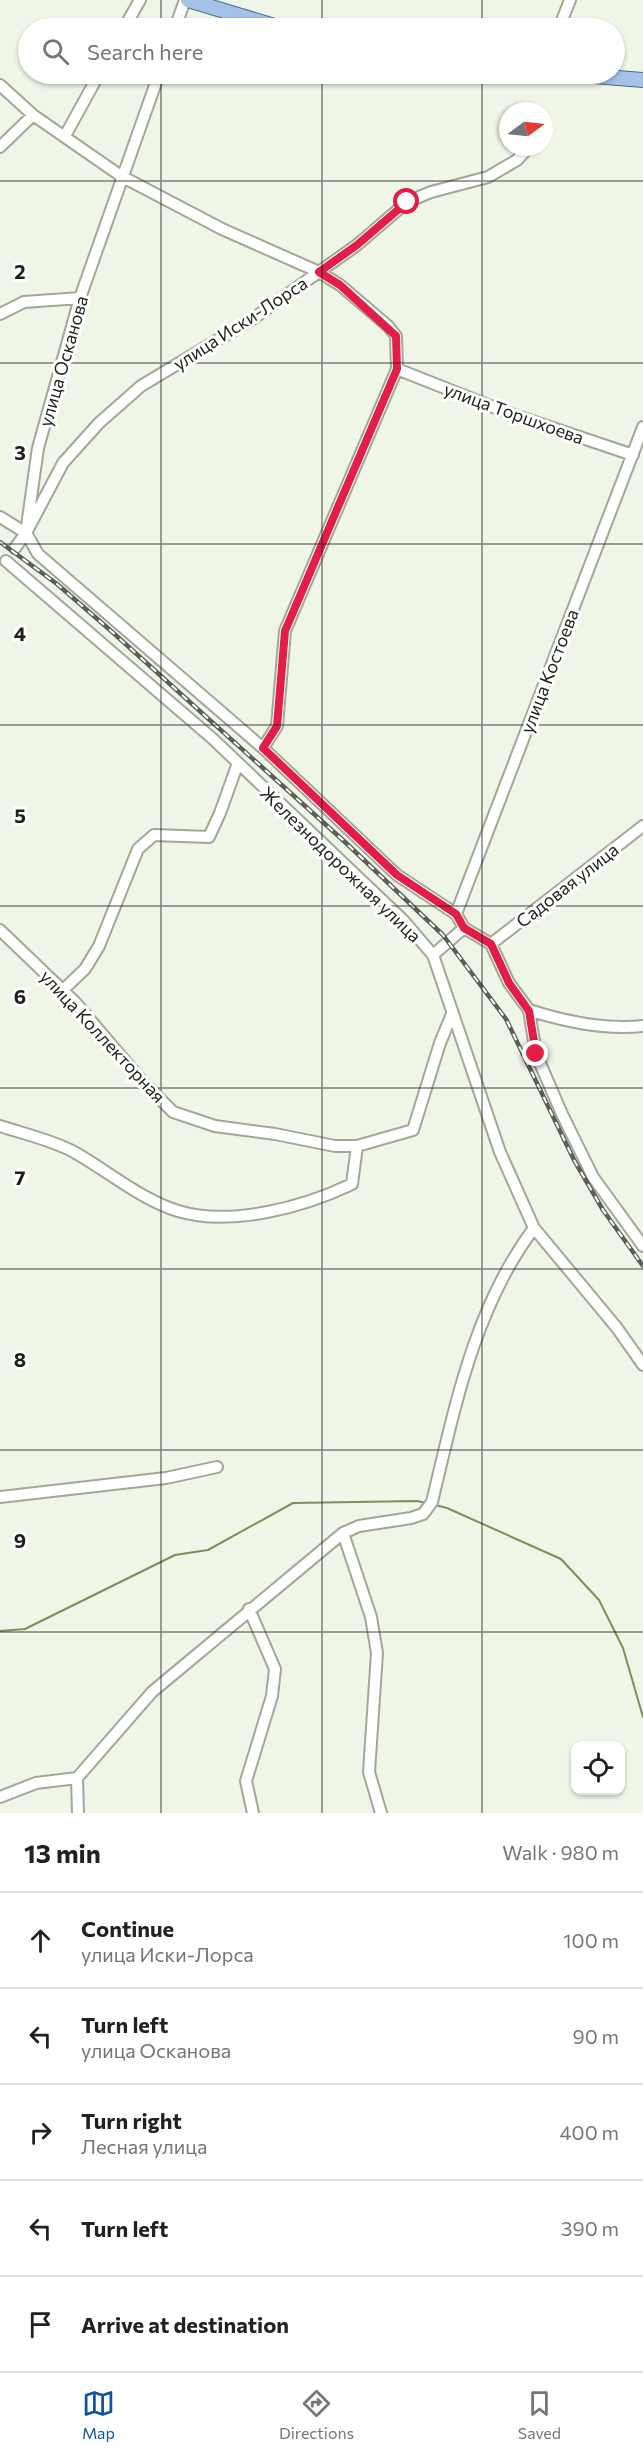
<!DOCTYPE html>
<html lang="en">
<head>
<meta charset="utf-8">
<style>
	:root { --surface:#fff; --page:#f2f2f2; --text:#202124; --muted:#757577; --line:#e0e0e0; --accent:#1053a3 }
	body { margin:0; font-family:Commissioner,sans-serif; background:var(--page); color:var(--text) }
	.controls { position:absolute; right:18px; bottom:18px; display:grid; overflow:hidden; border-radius:12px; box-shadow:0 2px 4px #0004 }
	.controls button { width:54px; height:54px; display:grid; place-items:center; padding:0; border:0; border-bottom:2px solid var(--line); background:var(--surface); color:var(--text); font:30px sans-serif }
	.compass { position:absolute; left:499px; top:102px; width:54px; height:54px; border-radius:50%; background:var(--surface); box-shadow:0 2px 4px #0004; rotate:75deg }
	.stop { position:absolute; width:18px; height:18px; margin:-14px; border:4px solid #e11d48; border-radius:50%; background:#fff }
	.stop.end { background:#e11d48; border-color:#fff; box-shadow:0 2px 6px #0008 }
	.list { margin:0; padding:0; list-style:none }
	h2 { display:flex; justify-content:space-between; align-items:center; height:78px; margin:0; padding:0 24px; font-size:26px }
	h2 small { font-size:20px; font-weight:400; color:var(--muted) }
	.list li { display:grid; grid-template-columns:39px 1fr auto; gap:18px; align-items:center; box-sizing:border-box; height:96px; padding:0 24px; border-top:2px solid var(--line) }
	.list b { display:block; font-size:22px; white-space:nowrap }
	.list p { margin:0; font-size:20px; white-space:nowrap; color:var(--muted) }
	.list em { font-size:20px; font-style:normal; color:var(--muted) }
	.icon { flex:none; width:33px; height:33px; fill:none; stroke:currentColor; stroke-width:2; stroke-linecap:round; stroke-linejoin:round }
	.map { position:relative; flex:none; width:643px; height:1813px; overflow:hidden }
	.search { position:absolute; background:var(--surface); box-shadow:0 2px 4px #0004; left:18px; right:18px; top:18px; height:66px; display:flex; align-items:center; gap:15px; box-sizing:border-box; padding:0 21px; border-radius:33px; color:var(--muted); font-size:22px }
	.sheet { height:558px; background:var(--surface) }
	nav { display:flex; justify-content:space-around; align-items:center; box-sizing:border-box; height:84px; border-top:2px solid var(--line); background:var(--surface); font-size:16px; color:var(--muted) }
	nav a { display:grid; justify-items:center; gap:3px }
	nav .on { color:var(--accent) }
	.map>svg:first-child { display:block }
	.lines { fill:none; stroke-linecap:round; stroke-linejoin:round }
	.stream { stroke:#79915c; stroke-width:2 }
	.minor-casing { stroke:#a1a89a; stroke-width:14 }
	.major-casing { stroke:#4d6d95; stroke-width:16 }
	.minor { stroke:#fff; stroke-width:10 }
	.major { stroke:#a4c1e8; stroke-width:14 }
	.rail-casing { stroke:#5b5f56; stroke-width:4.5 }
	.rail { stroke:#fff; stroke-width:2; stroke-dasharray:7; stroke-linecap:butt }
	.route { stroke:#e11d48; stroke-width:8 }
	.grid { fill:none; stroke:#1c1f19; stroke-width:1.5; stroke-opacity:0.55 }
	.labels { text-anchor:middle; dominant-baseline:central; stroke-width:6; stroke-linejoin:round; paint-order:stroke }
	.street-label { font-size:18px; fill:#1c1f19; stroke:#fff }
	.grid-label { font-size:20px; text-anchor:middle; font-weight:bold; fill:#1c1f19; stroke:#fff; stroke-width:6; stroke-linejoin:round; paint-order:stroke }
</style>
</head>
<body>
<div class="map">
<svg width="643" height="1813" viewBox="0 0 643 1813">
	<rect width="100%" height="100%" fill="#eff6e7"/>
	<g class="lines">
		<!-- stream -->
		<path class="stream" d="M435,1505L447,1508L561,1559L599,1600L623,1648L643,1717
			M0,1631L25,1629L175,1555L208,1550L293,1503L417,1501L426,1503"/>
		<defs>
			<path id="minor" d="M124,28L140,0
				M175,28L185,0
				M559,28L570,0
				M0,85L33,115L121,176L222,229L319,272L340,285L388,326L396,336L397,369L285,631L277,726L263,748
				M65,136L99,74
				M0,147L33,115
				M0,314L24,302L80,298
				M397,369L508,413L633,455
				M0,517L26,533L38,554L263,748L397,875L456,914L464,928L491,944L509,983L529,1010L536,1054L562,1114L593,1177L643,1246
				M26,533L63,463L99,423L141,386L254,318L357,245L407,202L431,192L488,177L517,160L529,147
				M15,548L26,533L38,448L80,298L159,74
				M6,561L213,739L403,920L433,955L500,1152L534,1228L617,1328L643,1365
				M456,914L643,427
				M0,930L75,1002L142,1081L173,1112L215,1126L275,1134L335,1146H357L413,1130L440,1043L452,1014
				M491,944L643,826
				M433,955L464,928
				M63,990L85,969L99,946L138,849L154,835L209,837L220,813L238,763
				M529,1010C566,1022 604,1030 643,1026
				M0,1126C24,1134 52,1140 74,1152C108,1171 140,1199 178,1211C231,1227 304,1207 352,1184L357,1146
				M0,1497L166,1478L217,1467
				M343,1533L371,1617L377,1653L369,1772L381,1813
				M249,1609L275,1669L272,1696L246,1781L253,1813
				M77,1778L78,1813
				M0,1797L36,1783L77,1778L152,1692L343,1533L359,1526L411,1518L423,1514L432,1502C455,1407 474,1308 534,1228"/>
			<path id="major" d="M188,0L281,28
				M569,74L643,80"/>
		</defs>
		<!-- minor casing -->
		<use href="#minor" class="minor-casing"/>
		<!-- major casing -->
		<use href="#major" class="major-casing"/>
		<!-- minor -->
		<use href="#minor" class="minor"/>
		<!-- major -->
		<use href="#major" class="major"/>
		<defs>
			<path id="rail" d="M0,542L57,584L110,630L345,842L443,935L506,1019L574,1160L603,1210L643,1266"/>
		</defs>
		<!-- rail casing -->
		<use href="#rail" class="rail-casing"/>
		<!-- rail -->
		<use href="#rail" class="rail"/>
	</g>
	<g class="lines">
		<!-- route -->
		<path class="route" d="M407,202L357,245L319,272L340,285L396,336L397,369L285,631L277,726L263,748L397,875L456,914L464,928L491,944L509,983L529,1011L536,1054"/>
	</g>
	<!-- grid -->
	<path class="grid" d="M161,0V28M322,0V28M482,0V28M161,74V1813M322,74V1813M482,74V1813M0,181H643M0,363H643M0,544H643M0,725H643M0,906H643M0,1088H643M0,1269H643M0,1450H643M0,1632H643"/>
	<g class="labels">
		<!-- street labels -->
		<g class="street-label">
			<text transform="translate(240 323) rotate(-33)">улица Иски-Лорса</text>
			<text transform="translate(63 361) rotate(-74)">улица Осканова</text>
			<text transform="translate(514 413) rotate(20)">улица Торшхоева</text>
			<text transform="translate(549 671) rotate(-69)">улица Костоева</text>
			<text transform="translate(341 864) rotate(44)">Железнодорожная улица</text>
			<text transform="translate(567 885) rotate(-38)">Садовая улица</text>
			<text transform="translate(103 1036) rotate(47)">улица Коллекторная</text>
		</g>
	</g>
	<g class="grid-label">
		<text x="20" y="279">2</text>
		<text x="20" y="460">3</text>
		<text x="20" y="641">4</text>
		<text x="20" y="823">5</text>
		<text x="20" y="1004">6</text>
		<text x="20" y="1185">7</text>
		<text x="20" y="1367">8</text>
		<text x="20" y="1548">9</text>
	</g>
</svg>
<div class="controls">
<button><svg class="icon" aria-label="locate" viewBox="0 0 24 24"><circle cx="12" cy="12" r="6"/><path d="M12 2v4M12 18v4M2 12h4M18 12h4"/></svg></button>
</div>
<svg class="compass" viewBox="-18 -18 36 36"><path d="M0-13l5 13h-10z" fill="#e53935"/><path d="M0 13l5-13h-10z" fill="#757577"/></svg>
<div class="stop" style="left:407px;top:202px"></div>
<div class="stop end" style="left:536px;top:1054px"></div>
<div class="search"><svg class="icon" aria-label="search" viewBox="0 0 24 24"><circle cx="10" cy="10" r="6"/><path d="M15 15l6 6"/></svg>Search here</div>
</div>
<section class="sheet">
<h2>13 min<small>Walk · 980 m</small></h2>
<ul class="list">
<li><svg class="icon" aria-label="ahead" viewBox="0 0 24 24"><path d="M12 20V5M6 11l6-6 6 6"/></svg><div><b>Continue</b><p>улица Иски-Лорса</p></div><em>100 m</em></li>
<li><svg class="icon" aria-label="left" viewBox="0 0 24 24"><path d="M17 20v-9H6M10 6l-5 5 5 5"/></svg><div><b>Turn left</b><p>улица Осканова</p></div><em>90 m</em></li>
<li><svg class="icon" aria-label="right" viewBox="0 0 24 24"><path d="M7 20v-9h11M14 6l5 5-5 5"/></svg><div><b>Turn right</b><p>Лесная улица</p></div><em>400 m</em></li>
<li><svg class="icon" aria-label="left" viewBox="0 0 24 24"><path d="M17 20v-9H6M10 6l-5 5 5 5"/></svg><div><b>Turn left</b></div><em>390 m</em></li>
<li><svg class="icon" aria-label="arrive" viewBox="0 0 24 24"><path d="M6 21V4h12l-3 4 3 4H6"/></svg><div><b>Arrive at destination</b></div></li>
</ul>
</section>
<nav>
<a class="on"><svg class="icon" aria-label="map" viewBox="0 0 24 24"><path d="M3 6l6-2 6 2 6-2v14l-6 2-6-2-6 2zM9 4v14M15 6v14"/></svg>Map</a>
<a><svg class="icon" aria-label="directions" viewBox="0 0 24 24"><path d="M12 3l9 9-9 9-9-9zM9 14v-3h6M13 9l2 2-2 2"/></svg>Directions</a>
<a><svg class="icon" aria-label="saved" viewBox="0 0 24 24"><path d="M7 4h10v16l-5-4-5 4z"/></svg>Saved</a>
</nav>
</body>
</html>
